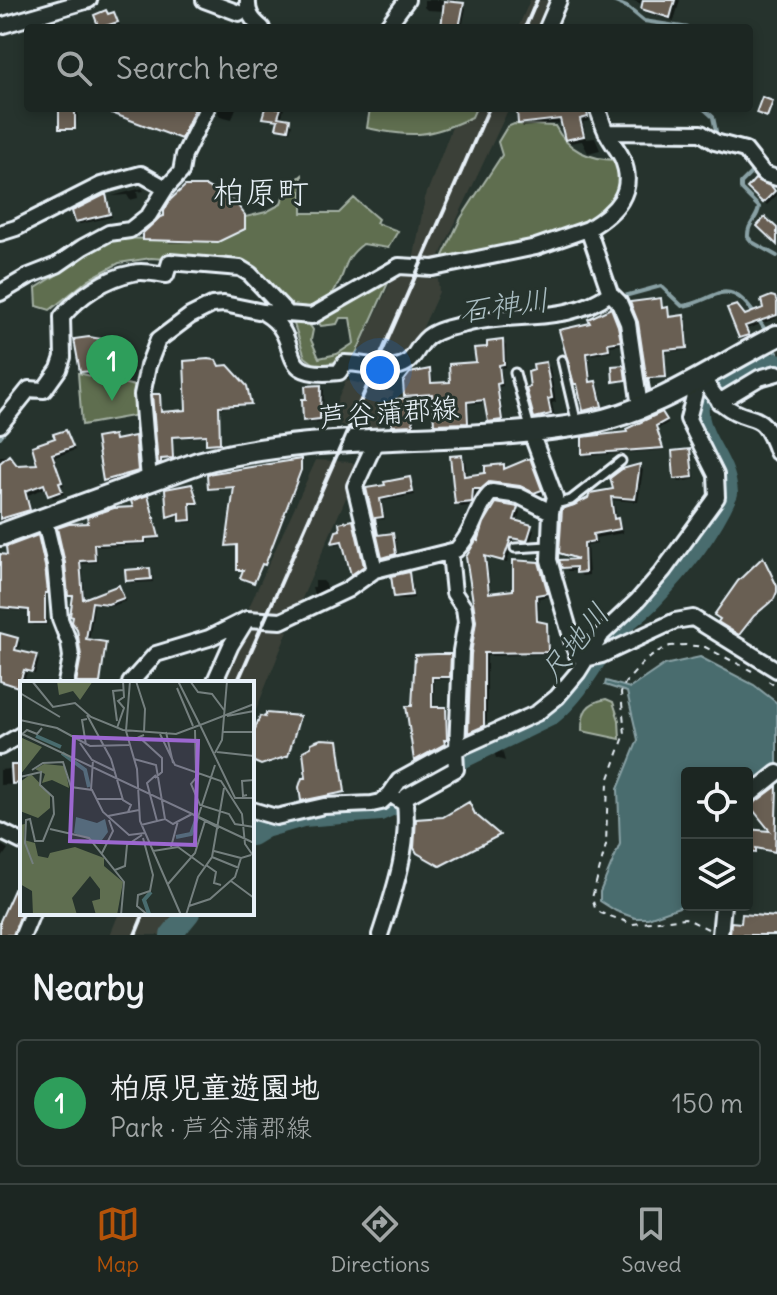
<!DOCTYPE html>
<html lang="en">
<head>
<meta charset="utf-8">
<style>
	:root { --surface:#1c2622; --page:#252e2a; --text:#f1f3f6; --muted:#a0a5a5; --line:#3a4340; --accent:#b45309 }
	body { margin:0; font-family:Delius,"Klee One",sans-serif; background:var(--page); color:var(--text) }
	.controls { position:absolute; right:24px; bottom:24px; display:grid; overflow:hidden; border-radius:8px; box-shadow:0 4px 12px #0003 }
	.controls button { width:72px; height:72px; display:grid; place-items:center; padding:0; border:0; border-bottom:2px solid var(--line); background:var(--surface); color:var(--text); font:40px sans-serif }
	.you { position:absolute; left:380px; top:370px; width:28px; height:28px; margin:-20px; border:6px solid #fff; border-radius:50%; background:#1a73e8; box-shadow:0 0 0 12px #1a73e833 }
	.badge { display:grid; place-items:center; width:52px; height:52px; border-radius:50%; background:var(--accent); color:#fff; font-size:26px; font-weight:700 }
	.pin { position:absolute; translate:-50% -66px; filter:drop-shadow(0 2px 4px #0008) }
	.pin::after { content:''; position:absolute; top:42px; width:28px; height:24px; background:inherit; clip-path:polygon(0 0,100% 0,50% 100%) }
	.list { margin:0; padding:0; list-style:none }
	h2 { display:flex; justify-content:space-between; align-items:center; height:104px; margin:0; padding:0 32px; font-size:34px }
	h2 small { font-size:26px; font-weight:400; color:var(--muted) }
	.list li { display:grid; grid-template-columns:52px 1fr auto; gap:24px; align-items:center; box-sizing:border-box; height:128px; margin:0 16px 16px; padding:0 16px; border:2px solid var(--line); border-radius:8px }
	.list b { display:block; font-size:30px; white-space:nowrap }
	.list p { margin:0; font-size:26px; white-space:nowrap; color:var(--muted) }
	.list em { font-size:26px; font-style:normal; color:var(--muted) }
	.icon { flex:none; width:44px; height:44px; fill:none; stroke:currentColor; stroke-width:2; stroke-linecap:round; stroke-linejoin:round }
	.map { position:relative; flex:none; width:777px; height:935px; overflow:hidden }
	.search { position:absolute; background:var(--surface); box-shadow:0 4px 12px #0003; left:24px; right:24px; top:24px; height:88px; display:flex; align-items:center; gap:20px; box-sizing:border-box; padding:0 28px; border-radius:8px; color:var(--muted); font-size:30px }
	.sheet { height:248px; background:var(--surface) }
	nav { display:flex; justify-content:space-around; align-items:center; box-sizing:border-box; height:112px; border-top:2px solid var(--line); background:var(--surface); font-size:22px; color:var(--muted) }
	nav a { display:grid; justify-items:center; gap:4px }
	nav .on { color:var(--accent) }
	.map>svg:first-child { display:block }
	.built { fill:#3a4038 }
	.green { fill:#5f6e50; stroke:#a4b0a4; stroke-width:2 }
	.water { fill:#496c6e; stroke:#89a1a5; stroke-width:2 }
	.shadow { fill:#0007 }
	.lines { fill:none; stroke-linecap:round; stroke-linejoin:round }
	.stream { stroke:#89a1a5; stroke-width:4 }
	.river { stroke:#496c6e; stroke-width:22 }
	.building { fill:#695f53; stroke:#e8f1f8; stroke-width:2 }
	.lane-casing { stroke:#e8f1f8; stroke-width:13 }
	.street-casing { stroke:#e8f1f8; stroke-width:20 }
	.secondary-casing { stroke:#e8f1f8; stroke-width:26 }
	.path { stroke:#e8f1f8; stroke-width:2; stroke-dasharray:6 6; stroke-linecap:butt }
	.lane { stroke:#26332d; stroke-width:7 }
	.street { stroke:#26332d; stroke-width:14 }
	.secondary { stroke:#26332d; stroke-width:20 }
	.rail { stroke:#e8f1f8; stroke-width:4 }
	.labels { text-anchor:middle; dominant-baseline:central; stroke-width:6; stroke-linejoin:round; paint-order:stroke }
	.street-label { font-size:28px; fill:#e8f1f8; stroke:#26332d }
	.water-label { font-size:30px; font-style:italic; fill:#a8bcc1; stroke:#26332d }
	.quarter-label { font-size:32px; fill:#e8f1f8; stroke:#26332d }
	.inset-river { fill:none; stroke:#496c6e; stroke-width:4 }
	.inset-road { fill:none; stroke:#747f7e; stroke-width:2 }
	.view { fill:#9c67d0; fill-opacity:0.15; stroke:#9c67d0; stroke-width:4 }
	.inset-edge { fill:none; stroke:#e8f1f8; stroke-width:4 }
</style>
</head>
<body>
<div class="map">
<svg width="777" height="935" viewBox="0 0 777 935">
	<rect width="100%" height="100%" fill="#26332d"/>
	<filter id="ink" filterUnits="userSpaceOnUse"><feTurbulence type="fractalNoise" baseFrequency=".0125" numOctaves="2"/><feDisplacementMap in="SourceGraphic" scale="16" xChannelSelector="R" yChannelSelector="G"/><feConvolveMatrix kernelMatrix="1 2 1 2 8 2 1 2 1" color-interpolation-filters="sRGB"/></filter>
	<g filter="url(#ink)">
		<!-- built -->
		<path class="built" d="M530,0H553L541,28H518Z
			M476,108H509L437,262L414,256L425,198L452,127L472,117Z
			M394,275L438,279L439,292L414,347L399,360L357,354Z
			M346,380L394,392L378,431L360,432L329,420Z
			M316,460L352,462L359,468L297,610L291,614L253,615L249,607Z
			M247,624L288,631L252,720V683H220Z
			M119,913H184L165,935H110Z"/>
		<!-- green -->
		<path class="green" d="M370,108H476L472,117C430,137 413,138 367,128Z
			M514,124L555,126C568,151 589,159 616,160C621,174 623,194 612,206C578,242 488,252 440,262L461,218L502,155L498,142L507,127Z
			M302,175V213H339L354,198L378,219L376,223L398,231L388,248L363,244C341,261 348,269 336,288C331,296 319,304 312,310L291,308L237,264L151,258L119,263L89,279L50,310L37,306L36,288L80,260L91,245L108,238L155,239L266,212L281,204L285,189Z
			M386,277L388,283L354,358L317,366L305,357L292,318C301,320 308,321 313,330L311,340L319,358L337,354L354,343L350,318H340L337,324L321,326L317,320Z
			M78,373L144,388V414L82,425Z
			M606,699L613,702L619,720L620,739L582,731C582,711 586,703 606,699Z"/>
		<!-- water -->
		<path class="water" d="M700,657L754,685L777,703V764L747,788V773H687V905L716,906H682L648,918H635L616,911L600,901V892L620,844L618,789L638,740L627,692L605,685L606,681L630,688L664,665Z"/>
		<!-- shadow -->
		<path class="shadow" d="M424,0H457V4L466,8L462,28H443L445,11L427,10L424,7Z
			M632,0H680L674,21L647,13L643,8L644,5Z
			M114,14L120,25L101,28L97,16Z
			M61,108H197L182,140L111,114V108L78,112L76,130H63Z
			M219,108H236L232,119L220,116L218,113Z
			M267,108H284L281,120L292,124L290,132L281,130L278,127L279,122L265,117Z
			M523,108L585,109L590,121L583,122L586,139L595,138L600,150L588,153L582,141L570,143L566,139L563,123L523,127L520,123Z
			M142,188L144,191L137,192L138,198L130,200L127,195L112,196Z
			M750,188L771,189L777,195L767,205Z
			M106,196L112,217L80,224L77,221Z
			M236,205L245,218L246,230L220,242L169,243L168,240L145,239L166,218Z
			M777,296V318L747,329L750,337L743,340L741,337L745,317L766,309L764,301Z
			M660,300L663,310L669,311L670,318L685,319L688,350L665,352L667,378L649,380L651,389L640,321Z
			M610,311L621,331L623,344L610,346L611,352L589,355L592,383L599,386L604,409L588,413L585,410L580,387L593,324Z
			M503,342L506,346V367L501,368L503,386L499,387L504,423L494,424L490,421L487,403L469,404L470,425L439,427L436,423L434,397L409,399L406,395L429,371L432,374L433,385L453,384Z
			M546,364L550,368L556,402L552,403L555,418L540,421L536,416Z
			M227,367L249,390L251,405L219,408L221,445H210L208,437L172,438L174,459L162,460L161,465L155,396L161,398L162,414L188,412L219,368Z
			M321,387L324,390L322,422L309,423L305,420Z
			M410,400L413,403L415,428H397L394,425Z
			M665,417L668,423L658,429L664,450L587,456L584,453Z
			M66,432L75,450L55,457L64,485L61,486L64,494L53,498L47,487L28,495L32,514L0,524V456H7L16,467L40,466L57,440Z
			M113,437L117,441L135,438L139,443L142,475L109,484L105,480Z
			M689,451L692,454L695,479L679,482L676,478Z
			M461,457L465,461L467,477L487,475L503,466L506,470L529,461L544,494L540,495L526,489L494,485L486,492L476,493V505L461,507L457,503Z
			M300,461L302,472L266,565L263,564L255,583L243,579L245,571L239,569V545H228L236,488H210Z
			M639,466L643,470L638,502L613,500L617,520L621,525L623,533L595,538L597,544L587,546L589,575L582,576L577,571H568L564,567L578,561L561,553Z
			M409,479L415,495L382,501L385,519L377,520L379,536L368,490Z
			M191,486L199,505H192L193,522L185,523L182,516L171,519L169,516Z
			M147,498L160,540H147V544L96,547L97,562L82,564L85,600L119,587L126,601L112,606L94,604L89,642L98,683H78L83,658L73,598L70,595L90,525L135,508Z
			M517,509L520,512L517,523L534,530L530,543L514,540L507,563L487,557L491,595L515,592L538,564L542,568L550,596L539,598V623L549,628L550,654L487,656V722L470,730V733V732L473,654L478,621L468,557L478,540L480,542Z
			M352,522L355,525L366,569L355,576L345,543L337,545L334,542Z
			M393,535L396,538L398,557L387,560L384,557Z
			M37,537L47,570L50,595L47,596V625H34L31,622V612L0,609V556L9,557Z
			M149,570L152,573L153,582L131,583L128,580Z
			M408,574L411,577L414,598L399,600L396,596Z
			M315,581H323L326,584L327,593L315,598L312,587H315Z
			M777,589L774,600L755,617L741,634L721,622Z
			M590,631L594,636L588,646L582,633Z
			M0,640H17L20,643L18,652L39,660L35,674L27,672L22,689L0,682Z
			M417,656H450L453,658L452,679H434V709H445L448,712L449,742H446V747L419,763L409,708H414Z
			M266,719H300L289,757L264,765L252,760V743Z
			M338,743L345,793L304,801L308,780Z
			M501,749L502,750L505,761L496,758L494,751Z
			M22,768V784L0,785V770Z
			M777,787V853L758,849L757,854H747V831L775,833L753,807Z
			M475,817L499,836L443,866L420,853Z
			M0,844L8,849L0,861Z"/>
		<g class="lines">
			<!-- stream -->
			<path class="stream" d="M610,0L627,7L644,21L689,28
				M703,108L713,117L717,136
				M754,170L741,183V189L759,207C758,219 747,223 748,237L752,242L777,256
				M621,297L661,286L682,306C696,305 707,297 720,293C741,288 754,314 764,328
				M282,318L293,338
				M542,322C568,321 590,314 613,301
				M56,341L57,314L72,297
				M775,349L777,353
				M418,360L430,345
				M0,437L33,395"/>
			<!-- river -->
			<path class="river" d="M252,835L265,827L303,816L380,810L391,805L399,793L420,778L550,715C577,693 591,665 610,637C620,623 639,612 651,599C680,569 710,531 727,493C725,458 694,438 698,403C716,384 752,368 777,364
				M171,935L189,913"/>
		</g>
		<!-- building -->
		<path class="building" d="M643,0H675L670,18L641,9Z
			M444,1L464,3L459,28H441Z
			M106,10L108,14L114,12L118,22L99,28L94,15Z
			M762,97L773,101L767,117L756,113Z
			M59,108H75V129H59Z
			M98,108H195L181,139Z
			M265,108H281L278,117L290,119L288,130L276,128L278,120L262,118Z
			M586,108L588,117L580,119L584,136L565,140L560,119L518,124L517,109Z
			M755,179L772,187L775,191L763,203L747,188Z
			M185,186H206L235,202L245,215V229L218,242L143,240V233L160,217L164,216V211L170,200Z
			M106,194L110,214L75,222L72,211Z
			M765,217L777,228V245L757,226Z
			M771,296L775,297L777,302V315L745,326L749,335L739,338L727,308L737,305L745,315L763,308L761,300Z
			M661,298L662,308L668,307L669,317L684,315L687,348L664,350L666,377L648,378L650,389H648L638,322L630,302Z
			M611,308L618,326L621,341L608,343L609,349L587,353L590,382L596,381L602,406L583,411L577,384H574L559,330L590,323L588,319Z
			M89,337L115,341L116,375L93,371L80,372L74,339Z
			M503,340L504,364L499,365L501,383L497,384L502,420L488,422L484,400L467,402L468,423L434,424L432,394L404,396L403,382L410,373L430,369L431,383L450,382L449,364L476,362L474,348L487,347V342Z
			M208,359L216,360L219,366L228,365L247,386L251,404L219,406L220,443L206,444V435L172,437L173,458L161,459V462L158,464L152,394H160L161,412L186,410L184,361Z
			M546,362L552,398L548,399L551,414L534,418L526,388L530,387L528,372L534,370L533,364Z
			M624,365L626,380L613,382L612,366Z
			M321,385L320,419L303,421L302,399H306L305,386Z
			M411,398L413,425L392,426L391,408L396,407V399Z
			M662,412L667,420L656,426L663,448L582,454V437L627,432L626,429Z
			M66,430L73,447L52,454L62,482L59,483L62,491L48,496L44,484L25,491L30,510L0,519V463L9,455L17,465L37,464L32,446L55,438L53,434Z
			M114,435L115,440L135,436L138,471L103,481L96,438Z
			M690,449L693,477L674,479L672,451Z
			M462,455L464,476L485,473V466L504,464V469L530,458L542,490L534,493L520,486L489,482L481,489H473L472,502L455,504L450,456Z
			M301,459V470L265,565L262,564L254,583L240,578L243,570H237V545L226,546L234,487L208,489L207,474Z
			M640,464L635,499L611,497L614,519L618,518L620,529L593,534L594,541L584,543L585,572L576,573V567L562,568L559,560L578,559L559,553L562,509L574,505L588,498L590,493L613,489L610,478L622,469Z
			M410,477L413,492L380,499L383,517L375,518L378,535L393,533L396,554L382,558L366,488L385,485L384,482Z
			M192,484L198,503H190L191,520L180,521V513L167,517L165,489Z
			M148,495L159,537L145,538V542L94,544L95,560L80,561L83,599L119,585L124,598L108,604L92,602L86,639L106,642L100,683H76L81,656L77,629L72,622L73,617L70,616L73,596H68L65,563L57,528L69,524L88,523L87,517L114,508L133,507L131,501Z
			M496,503L518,507L514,520L532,525L527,541L511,538L503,561L485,556L489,593L513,590V560L539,562L548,593L536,595L537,621L547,623L548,652L484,653V726L468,733L471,654L476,621L466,557L478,537V542L484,523Z
			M353,520L364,566L351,575L342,541L332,543L336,531L340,530L339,523Z
			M38,535L45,566L48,593H45V623H29V610L0,607V554L7,555L6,547Z
			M763,557L777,586V592L774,599L754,616L739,635L718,622L720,619L714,615L738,581Z
			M150,568L151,579L126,581L125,570Z
			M409,572L412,595L394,597L391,576Z
			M0,633L18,638L15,650L37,655L32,672L24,670L18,687L0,681Z
			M437,654H451L450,677H432V707H446L447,740H444L445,744L414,761L406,706H412L415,655Z
			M266,713L300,716L288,756L261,765L252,761V737L260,716L265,717Z
			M321,739L338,740L345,792L301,801L299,787L302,778H306L303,751L311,747V743Z
			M11,765H22V783L12,784Z
			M777,786L775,852L756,848V853L747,852V829L770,831L750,806Z
			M469,802L475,814L500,835L440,866L417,853L414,848L416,819L443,817Z
			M22,872V911L13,935H0V921Z
			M742,914L777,917V935H730L731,922L741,923Z"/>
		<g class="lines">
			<defs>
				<path id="lane" d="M562,360L577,424
					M515,373L530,428
					M555,504L571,500L621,461
					M515,548L548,546"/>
				<path id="street" d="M204,0L239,13
					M248,0C247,13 252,20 262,28
					M0,26L89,0
					M386,28L407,0
					M547,28L559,0
					M597,108C601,116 602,124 606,131C610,141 618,149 622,158C637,192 615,213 588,229L610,293L619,302L628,323L640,407
					M606,132L701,133L715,142L745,150L764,174L777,178
					M0,233L16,228L101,185L141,174L166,188
					M0,293L29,276L57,265L83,247L109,233L130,230L149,215L166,188L181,172L184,155L207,108
					M264,313C308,339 269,380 339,372L345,363C361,363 379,369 395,367C417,364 415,344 431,335C440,329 456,326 466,324C515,311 568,325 610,293
					M719,402L759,378L777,373
					M0,425L29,389L44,390L59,369L63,357L62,317C79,296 106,278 133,273C143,270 156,274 166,275L170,262L240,268L250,274L288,314
					M530,430L555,497L551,512L549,560L574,647L577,655L585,659
					M149,480L142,395L148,366L158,340L190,316L212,305L224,304L263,312L312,316L399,266L433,268L536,247L588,229
					M44,518L55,564L60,619L69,642L71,657L66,683
					M450,553L454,593L464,608L466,622L461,651L457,749
					M375,570L355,486L376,441
					M585,659L602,655L675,621L693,618L777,670
					M130,683L156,654L209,638L247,619L281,621L347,590L375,570L456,550C475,532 476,506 492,492L519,496L551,512
					M214,683L231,645L247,619
					M0,747L22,734
					M747,797L777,773
					M405,804L407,796L456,769L455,750
					M252,810L276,817L324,806L372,804L381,802L390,794
					M0,831L22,842
					M23,935L32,913
					M380,935C393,895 410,847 405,804L390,794L399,781L457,749L537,713L557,697L578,672L602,634L638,600L663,571L717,497L716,475L688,419L699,377C710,385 713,397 724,405C752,427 761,405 777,452
					M720,935L723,905"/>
				<path id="secondary" d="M0,535L198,463C325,428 461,447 590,423C657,410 717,366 777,336"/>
			</defs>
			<!-- lane casing -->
			<use href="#lane" class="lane-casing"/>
			<!-- street casing -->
			<use href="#street" class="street-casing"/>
			<!-- secondary casing -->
			<use href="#secondary" class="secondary-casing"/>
			<!-- path -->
			<path class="path" d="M768,681L777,687
				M708,929L685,918L633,924L601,913L595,908L592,898L606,845L608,781L625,734L621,693L625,683L642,664L657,652L670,646L686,645L705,647L752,671"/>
			<!-- lane -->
			<use href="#lane" class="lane"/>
			<!-- street -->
			<use href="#street" class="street"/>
			<!-- secondary -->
			<use href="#secondary" class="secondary"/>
			<!-- rail -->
			<path class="rail" d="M525,28L537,0
				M237,683L489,108
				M135,935L144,913"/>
		</g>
	</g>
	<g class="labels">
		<!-- street labels -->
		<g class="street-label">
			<text transform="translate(389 412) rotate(-4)">芦谷蒲郡線</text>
		</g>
		<!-- water labels -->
		<g class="water-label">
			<text transform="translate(504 305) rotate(-8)">石神川</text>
			<text transform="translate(574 642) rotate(-51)">尺地川</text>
		</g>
		<!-- quarter labels -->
		<g class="quarter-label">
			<text x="261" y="191">柏原町</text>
		</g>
	</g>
	<!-- overview -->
	<g transform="translate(20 681)">
		<rect width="234" height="234" fill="#26332d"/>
		<path d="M37,0H73L60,19L53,10L39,14ZM0,56L22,66L0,94ZM24,83L45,85L49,107L32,99L22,102L25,93L15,88ZM11,93L30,113V127L18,137L0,130V101ZM5,143L4,159L15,162L18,175L28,177L30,172L55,166L84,177V185L103,201L97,234H76L72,220L80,218V208L70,195L52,217L57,234H13L12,210L0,203V144Z" fill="#5f6e50"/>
		<path d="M56,136L77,142L85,138L88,151L79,163L54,152Z" fill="#496c6e"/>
		<path class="inset-river" d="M16,55L41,66M42,72L65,89L69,106M156,156L171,153L177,137M129,233L124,219L131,211"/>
		<path class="inset-road" d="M12,0L33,26L55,22L71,36L103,49L156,53L180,44M116,0L125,28L124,51M158,0L180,44M170,0L178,11L192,13L204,29M157,7L173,45M0,12L40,36M234,23L180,44L215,117H234M67,34L91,78L103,119L111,124L108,131M207,35L234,30M0,39L37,47L70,65L109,64M97,40L93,10L103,9M97,47L104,27L98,20L104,16L103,0M175,49L176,92M106,50L110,0M106,50L117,88L120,140L161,234M146,51L153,82M202,51H234M0,52L234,162M140,53L155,84L201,100L222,133L225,163L234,176M124,54L119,56L142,77V91L135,97M0,55L7,49L17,53L22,47M60,62L72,79L95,90M66,64L62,39L67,38M197,71L234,75M195,72L202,59L207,0M114,78L136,84L145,138M12,89L23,82L43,81L51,106L72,109L83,131L109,154L125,152M179,93L171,103L180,124L209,133L215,143L234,146M136,94L127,102L137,140M0,96L21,91L20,104L33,116L34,133L23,160H15L10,138L6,139L5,162L13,183M71,109L73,79M227,114L223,115L222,100L234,99M77,118H103M88,135L119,129M178,136L195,84M121,144L145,138L153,143L172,133L199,147M30,148L69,157L104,201L101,234M123,157L133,194L130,210L118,214L117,225L128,234M151,166L158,140M133,170L158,166L184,185M194,170L221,177M82,172L93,150L89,139M192,176L219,187M186,184L196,191L194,202L201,204M95,189L105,185L107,164L122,154M211,200L234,217M148,203L175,172L185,140M169,225L190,218L215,196L221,177L231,174M166,234L178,196L192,176L204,107"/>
		<path class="view" d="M54,56L178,60L175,164L50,160Z"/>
		<rect width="234" height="234" class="inset-edge"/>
	</g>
</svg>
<div class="controls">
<button><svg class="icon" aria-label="locate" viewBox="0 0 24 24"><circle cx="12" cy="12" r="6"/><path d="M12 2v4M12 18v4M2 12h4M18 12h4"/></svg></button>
<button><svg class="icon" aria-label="layers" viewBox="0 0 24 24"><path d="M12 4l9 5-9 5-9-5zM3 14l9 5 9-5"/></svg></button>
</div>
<div class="you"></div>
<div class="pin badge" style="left:112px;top:401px;background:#2e9e5b">1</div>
<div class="search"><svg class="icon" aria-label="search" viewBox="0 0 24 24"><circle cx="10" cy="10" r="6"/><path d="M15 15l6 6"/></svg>Search here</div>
</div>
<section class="sheet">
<h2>Nearby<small></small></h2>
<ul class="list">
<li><span class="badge" style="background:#2e9e5b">1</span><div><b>柏原児童遊園地</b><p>Park · 芦谷蒲郡線</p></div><em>150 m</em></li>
</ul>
</section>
<nav>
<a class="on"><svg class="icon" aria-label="map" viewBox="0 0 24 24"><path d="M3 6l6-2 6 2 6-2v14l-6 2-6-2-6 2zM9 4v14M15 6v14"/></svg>Map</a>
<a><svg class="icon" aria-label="directions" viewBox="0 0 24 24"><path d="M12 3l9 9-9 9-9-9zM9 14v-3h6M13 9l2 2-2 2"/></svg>Directions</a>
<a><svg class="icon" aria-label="saved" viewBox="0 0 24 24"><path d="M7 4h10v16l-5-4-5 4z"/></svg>Saved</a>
</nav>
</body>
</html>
